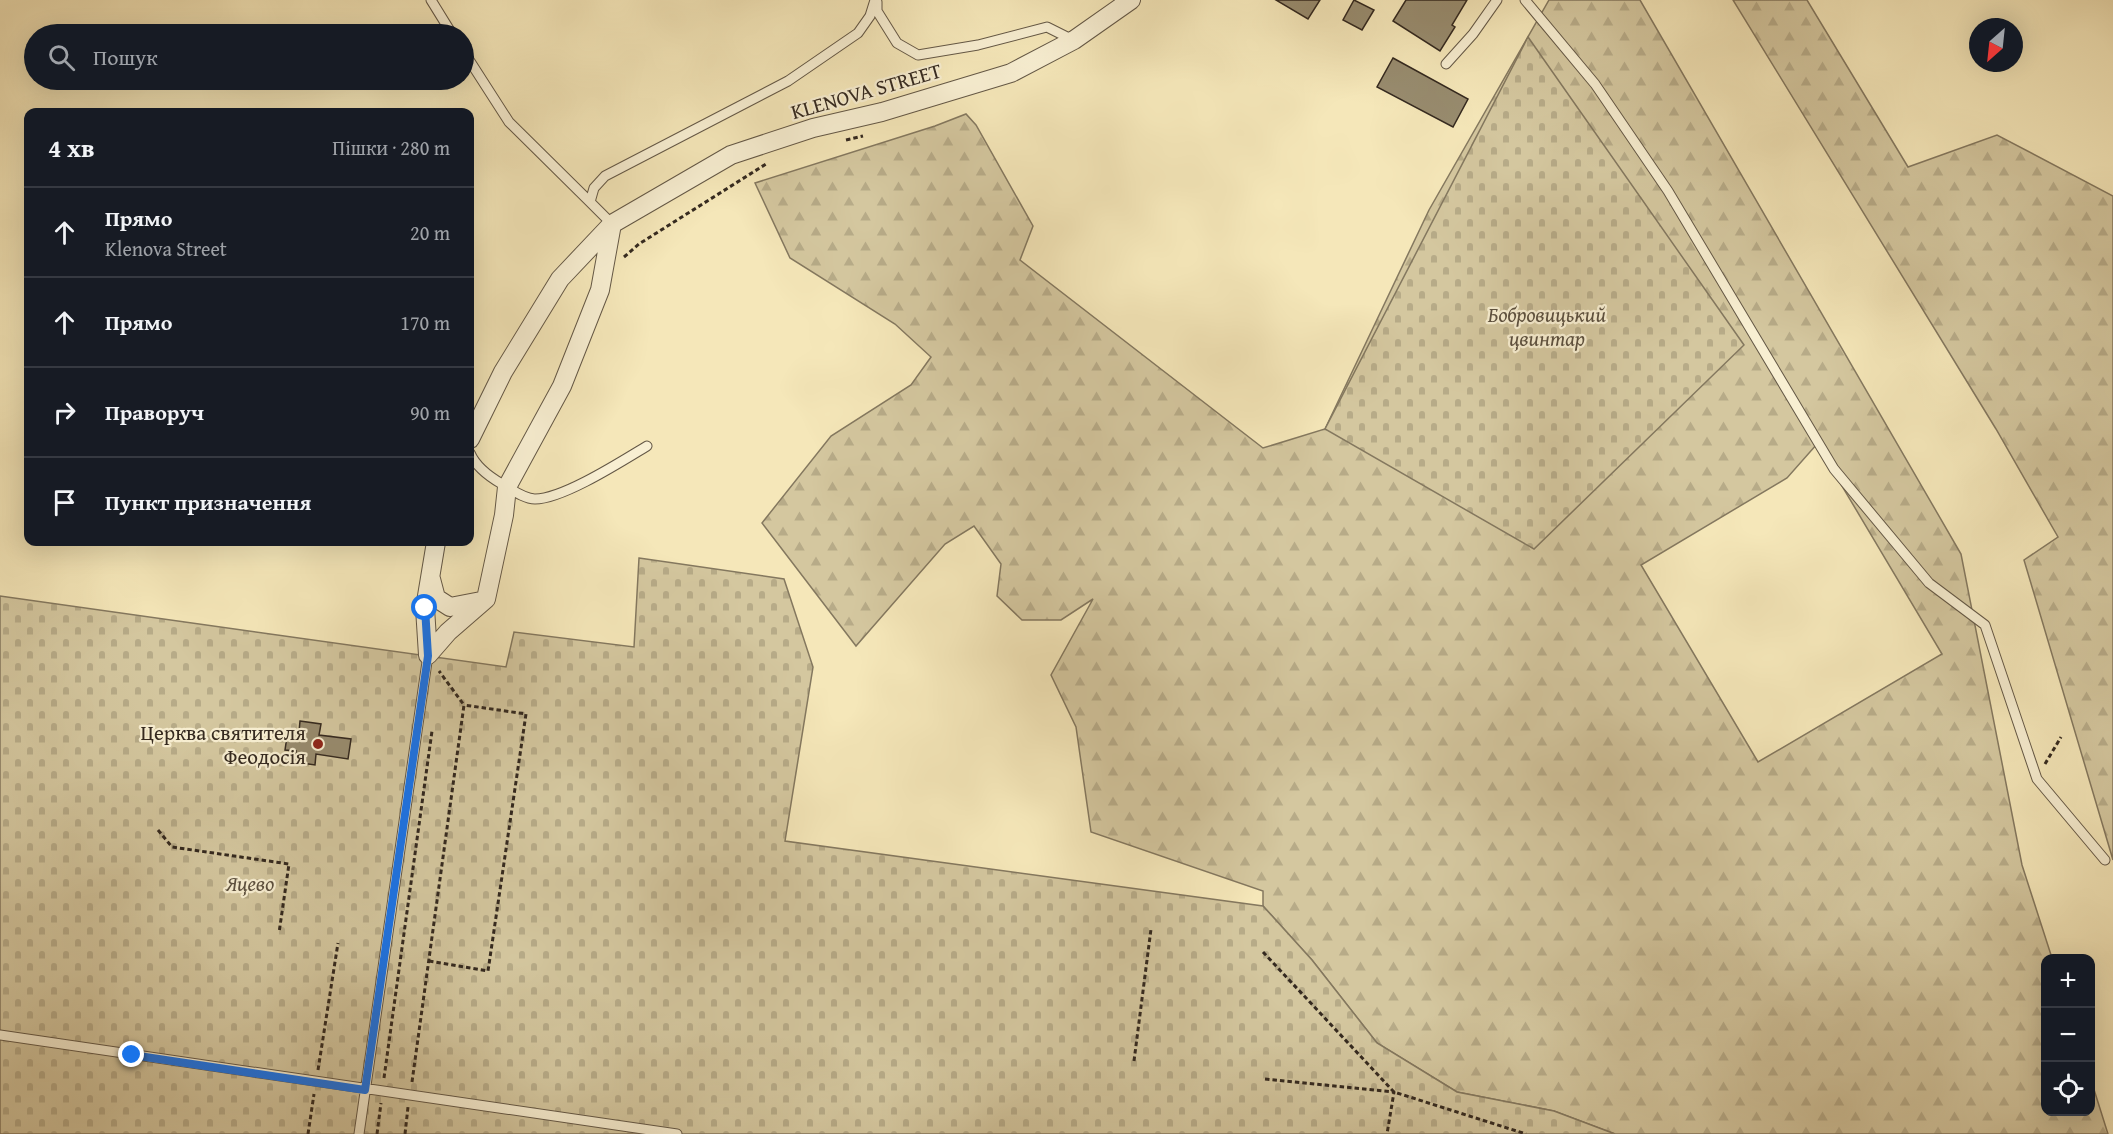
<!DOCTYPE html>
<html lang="uk">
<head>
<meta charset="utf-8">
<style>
	:root { --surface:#171b24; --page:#242831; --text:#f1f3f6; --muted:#9ea1a6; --line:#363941 }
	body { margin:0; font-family:"Gentium Book Plus",serif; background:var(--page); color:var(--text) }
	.controls { position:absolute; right:18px; bottom:18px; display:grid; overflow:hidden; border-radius:12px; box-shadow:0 6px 24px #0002 }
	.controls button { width:54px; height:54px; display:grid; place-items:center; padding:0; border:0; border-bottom:2px solid var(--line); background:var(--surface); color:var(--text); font:30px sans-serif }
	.compass { position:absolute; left:1969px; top:18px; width:54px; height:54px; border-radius:50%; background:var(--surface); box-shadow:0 6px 24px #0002; rotate:207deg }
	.stop { position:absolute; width:18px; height:18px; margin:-14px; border:4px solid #1a73e8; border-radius:50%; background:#fff }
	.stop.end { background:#1a73e8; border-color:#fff; box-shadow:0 2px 6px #0008 }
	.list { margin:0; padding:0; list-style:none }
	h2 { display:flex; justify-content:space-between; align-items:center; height:78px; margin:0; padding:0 24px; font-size:26px }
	h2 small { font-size:20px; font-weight:400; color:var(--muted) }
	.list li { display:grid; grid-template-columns:39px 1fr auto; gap:18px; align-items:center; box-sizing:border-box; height:90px; padding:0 24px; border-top:2px solid var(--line) }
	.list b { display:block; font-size:22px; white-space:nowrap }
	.list p { margin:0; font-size:20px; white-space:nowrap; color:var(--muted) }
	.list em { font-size:20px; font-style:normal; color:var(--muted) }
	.icon { flex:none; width:33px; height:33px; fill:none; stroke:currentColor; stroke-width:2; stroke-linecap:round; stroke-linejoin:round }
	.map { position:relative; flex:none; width:2113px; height:1134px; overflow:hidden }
	.search { position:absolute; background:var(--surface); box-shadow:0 6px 24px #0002; left:24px; top:24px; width:450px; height:66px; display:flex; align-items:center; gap:15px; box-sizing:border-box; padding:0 21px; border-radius:33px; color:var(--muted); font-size:22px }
	.panel { position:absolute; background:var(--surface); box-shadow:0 6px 24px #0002; left:24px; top:108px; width:450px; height:438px; border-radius:12px }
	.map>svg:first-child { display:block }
	.forest { fill:url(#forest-firs); stroke:#84785f; stroke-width:1.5; fill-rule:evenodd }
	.cemetery { fill:url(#cemetery-stones); stroke:#84785f; stroke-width:1.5 }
	.building { fill:#988c6f; stroke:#34291f; stroke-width:1.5 }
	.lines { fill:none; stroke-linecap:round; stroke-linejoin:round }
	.lane-casing { stroke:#645846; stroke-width:11 }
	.street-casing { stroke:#645846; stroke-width:20 }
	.path { stroke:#34291f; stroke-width:3; stroke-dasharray:4.5 3; stroke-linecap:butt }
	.lane { stroke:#f8efd2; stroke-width:9 }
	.street { stroke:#f8efd2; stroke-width:18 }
	.route { stroke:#1a73e8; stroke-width:8 }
	.poi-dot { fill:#8f2418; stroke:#f8efd2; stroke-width:2 }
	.labels { text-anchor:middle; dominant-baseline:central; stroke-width:4.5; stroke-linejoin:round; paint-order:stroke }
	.street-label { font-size:21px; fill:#34291f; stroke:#f8efd2 }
	.park-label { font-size:21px; font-style:italic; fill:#5c503f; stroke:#f8efd2 }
	.poi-label { font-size:21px; fill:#34291f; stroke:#f8efd2; text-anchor:end }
</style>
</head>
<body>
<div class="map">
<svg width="2113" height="1134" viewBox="0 0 2113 1134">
	<defs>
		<pattern id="forest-firs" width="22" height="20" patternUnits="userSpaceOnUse" patternTransform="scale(1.5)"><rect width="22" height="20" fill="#d4c79f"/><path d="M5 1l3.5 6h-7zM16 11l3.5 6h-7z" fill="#b7ab88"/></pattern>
		<pattern id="cemetery-stones" width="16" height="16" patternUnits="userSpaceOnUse" patternTransform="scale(1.5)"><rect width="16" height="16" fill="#d4c79f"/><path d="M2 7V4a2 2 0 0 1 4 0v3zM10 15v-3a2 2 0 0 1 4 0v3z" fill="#b7ab88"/></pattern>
	</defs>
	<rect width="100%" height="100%" fill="#f5e7b9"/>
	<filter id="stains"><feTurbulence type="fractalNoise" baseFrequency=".00333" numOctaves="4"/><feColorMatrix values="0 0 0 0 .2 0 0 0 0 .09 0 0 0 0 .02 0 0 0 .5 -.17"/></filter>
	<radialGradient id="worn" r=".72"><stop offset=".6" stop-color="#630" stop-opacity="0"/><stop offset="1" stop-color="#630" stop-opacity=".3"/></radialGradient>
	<!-- forest -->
	<path class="forest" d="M1549,0H1640L1961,554L2022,865L2052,958H2046V1112H2090L2091,1080L2108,1134H1615L1554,1111L1457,1092L1377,1043L1312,960L1263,906V891L1091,832L1076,727L1051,675L1093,599L1061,620H1022L997,596L1001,564L974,526L945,544L856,646L762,523L831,436L911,385L931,357L895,324L790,258L755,183L935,126L966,114L976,125L1033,226L1020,260L1263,448L1325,429L1429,210ZM1817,444L1942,654L1758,762L1641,565L1787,478Z
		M1733,0H1807L1908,167L1997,135L2113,196V860L2024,560L2058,537L1996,429Z"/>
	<!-- cemetery -->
	<path class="cemetery" d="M1528,37L1744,345L1534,549L1325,429Z
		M639,558L784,579L813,667L785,841L1263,906L1312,960L1377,1043L1457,1092L1554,1111L1615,1134H0V596L506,667L514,632L634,647Z"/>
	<!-- building -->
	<path class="building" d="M1276,0H1320L1308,19Z
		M1354,0L1374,10L1362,30L1343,20Z
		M1406,0H1467L1452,25L1455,27L1440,51L1393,21Z
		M1393,58L1468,99L1453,127L1377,87Z
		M300,721L321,724L319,735L351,739L348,759L316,754L315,765L295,762L296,751L285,750L288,730L299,732Z"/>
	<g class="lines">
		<defs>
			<path id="lane" d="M431,0L452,34
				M1525,0L1595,84L1668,191L1834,469L1929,583L1985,625L2037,779L2105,860
				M877,2V11L897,43L918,55L978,45L1047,27L1073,40
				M464,52L509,122L590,202
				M1446,64L1473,34L1497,0
				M612,224L590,202L594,188L605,176L788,81L858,33L870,16L875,0
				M470,453C476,467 488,476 502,484C511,489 524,499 535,499C563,499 622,461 647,446
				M0,1035L677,1134
				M359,1134L428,655"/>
			<path id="street" d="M470,439L503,372L560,279L612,224L731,155L813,128L882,112L1011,73L1074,40L1131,0
				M431,579L436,598L450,607L481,601
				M428,655L448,632L486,599L504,515L507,487L562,386L600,290L612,224
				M428,655L425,608L436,542"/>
		</defs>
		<!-- lane casing -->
		<use href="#lane" class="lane-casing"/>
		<!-- street casing -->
		<use href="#street" class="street-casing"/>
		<!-- path -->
		<path class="path" d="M846,140L863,136
			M624,257L639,244L766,164
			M2045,764L2061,737
			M158,830L172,847L289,864L279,933
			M1263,952L1394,1092L1526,1134
			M429,961L488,971L526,714L464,705
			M1134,1061L1151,929
			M318,1070L338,943
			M384,1078L432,731
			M1265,1079L1394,1092L1387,1134
			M412,1082L464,705L439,671
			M308,1134L314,1094
			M377,1134L381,1103
			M405,1134L408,1107"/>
		<!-- lane -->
		<use href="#lane" class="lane"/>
		<!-- street -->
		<use href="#street" class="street"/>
	</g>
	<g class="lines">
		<!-- route -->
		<path class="route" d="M132,1055L365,1090L428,656L425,608"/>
	</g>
	<!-- markers -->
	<circle class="poi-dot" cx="318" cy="744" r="6"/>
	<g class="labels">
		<!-- street labels -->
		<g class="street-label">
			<text transform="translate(866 91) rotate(-16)">KLENOVA STREET</text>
		</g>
		<!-- park labels -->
		<g class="park-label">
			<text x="1547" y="314">Бобровицький<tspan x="1547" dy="24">цвинтар</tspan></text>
			<text x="250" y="883">Яцево</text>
		</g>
		<!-- poi labels -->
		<g class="poi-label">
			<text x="306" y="732">Церква святителя<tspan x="306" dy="24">Феодосія</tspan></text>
		</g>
	</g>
	<rect width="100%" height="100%" filter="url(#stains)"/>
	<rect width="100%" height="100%" fill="url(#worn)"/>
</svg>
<div class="controls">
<button>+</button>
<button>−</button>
<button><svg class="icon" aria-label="locate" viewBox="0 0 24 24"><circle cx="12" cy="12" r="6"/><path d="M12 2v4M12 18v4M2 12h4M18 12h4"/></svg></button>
</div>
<svg class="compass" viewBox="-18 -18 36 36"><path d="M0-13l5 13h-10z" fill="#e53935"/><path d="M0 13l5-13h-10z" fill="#9ea1a6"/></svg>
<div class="stop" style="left:425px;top:608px"></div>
<div class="stop end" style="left:132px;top:1055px"></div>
<div class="search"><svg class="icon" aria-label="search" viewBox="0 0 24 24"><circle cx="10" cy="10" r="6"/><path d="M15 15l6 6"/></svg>Пошук</div>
<section class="panel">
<h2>4 хв<small>Пішки · 280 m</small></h2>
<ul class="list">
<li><svg class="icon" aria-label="ahead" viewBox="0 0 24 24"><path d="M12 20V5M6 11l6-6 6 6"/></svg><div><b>Прямо</b><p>Klenova Street</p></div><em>20 m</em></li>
<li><svg class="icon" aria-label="ahead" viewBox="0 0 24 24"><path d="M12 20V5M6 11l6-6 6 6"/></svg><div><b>Прямо</b></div><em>170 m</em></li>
<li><svg class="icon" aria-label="right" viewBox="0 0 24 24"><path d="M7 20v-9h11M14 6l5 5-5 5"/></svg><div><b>Праворуч</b></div><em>90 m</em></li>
<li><svg class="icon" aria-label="arrive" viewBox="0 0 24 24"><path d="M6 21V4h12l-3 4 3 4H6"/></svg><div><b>Пункт призначення</b></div></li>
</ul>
</section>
</div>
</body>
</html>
